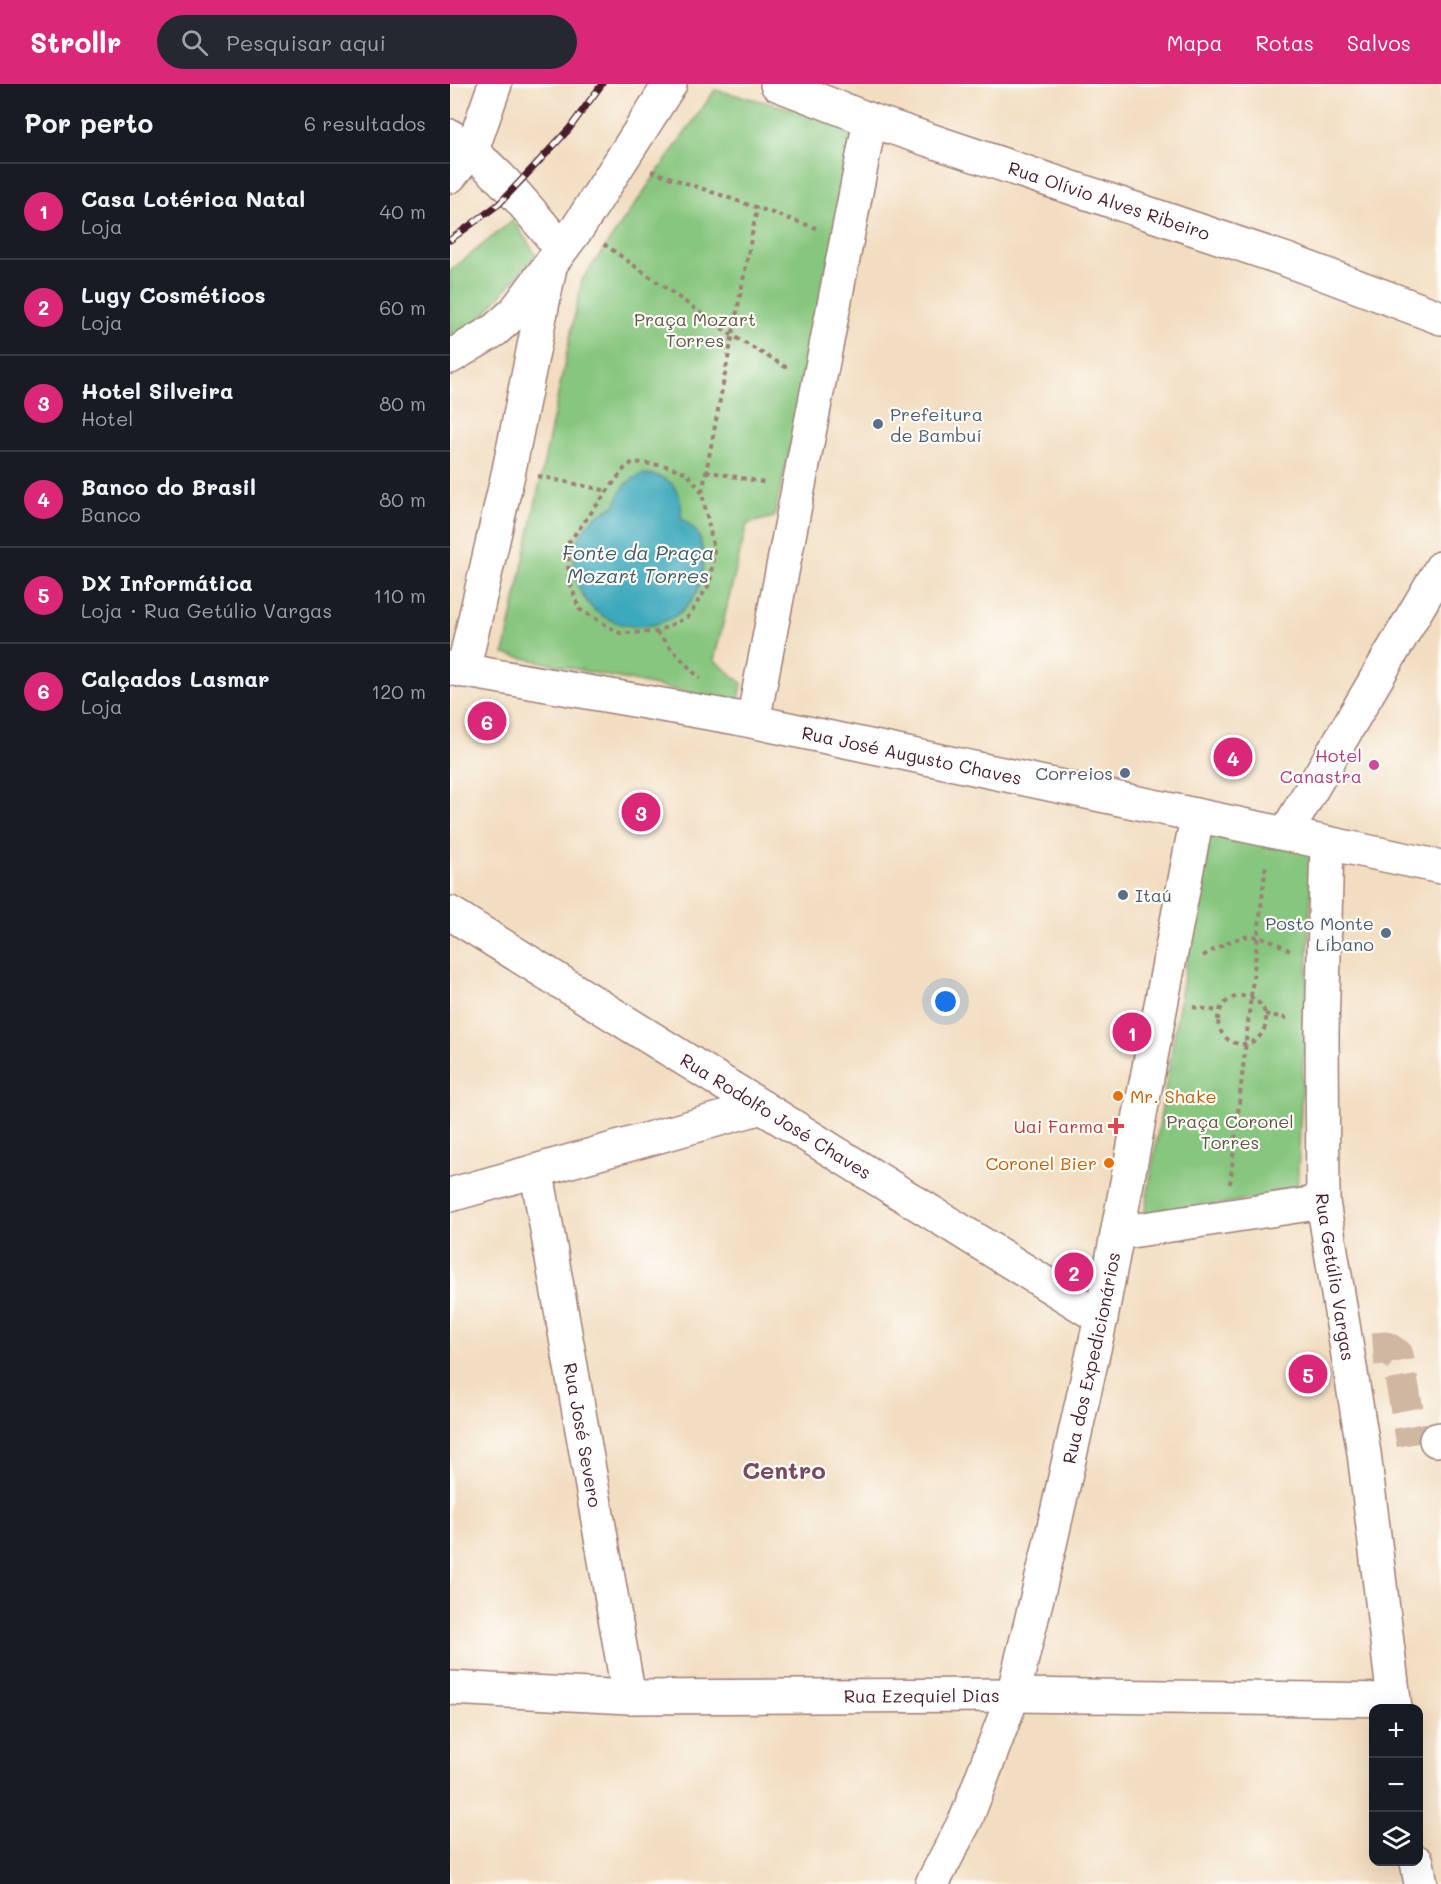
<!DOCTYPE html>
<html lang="pt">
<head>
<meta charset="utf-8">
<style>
	:root { --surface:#171b24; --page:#242831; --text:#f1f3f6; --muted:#9ea1a6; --line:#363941; --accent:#db2777 }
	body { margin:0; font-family:Mali,sans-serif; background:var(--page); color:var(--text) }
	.controls { position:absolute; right:18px; bottom:18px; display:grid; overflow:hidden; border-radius:12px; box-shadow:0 6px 24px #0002 }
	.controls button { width:54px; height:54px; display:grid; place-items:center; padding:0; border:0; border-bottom:2px solid var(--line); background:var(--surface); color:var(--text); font:30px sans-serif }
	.you { position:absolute; left:496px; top:918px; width:21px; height:21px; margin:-15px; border:4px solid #fff; border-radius:50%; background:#1a73e8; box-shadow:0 0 0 9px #1a73e833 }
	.badge { display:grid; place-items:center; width:39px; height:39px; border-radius:50%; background:var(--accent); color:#fff; font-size:20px; font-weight:700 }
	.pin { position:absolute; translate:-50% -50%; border:3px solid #fff; box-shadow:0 2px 6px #0006 }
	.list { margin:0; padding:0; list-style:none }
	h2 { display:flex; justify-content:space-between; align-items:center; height:78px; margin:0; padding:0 24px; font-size:26px }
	h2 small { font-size:20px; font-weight:400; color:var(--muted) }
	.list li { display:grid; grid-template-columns:39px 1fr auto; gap:18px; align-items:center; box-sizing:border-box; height:96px; padding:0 24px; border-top:2px solid var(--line) }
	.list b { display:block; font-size:22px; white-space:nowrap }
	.list p { margin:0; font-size:20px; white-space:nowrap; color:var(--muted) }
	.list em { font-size:20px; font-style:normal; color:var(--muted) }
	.icon { flex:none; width:33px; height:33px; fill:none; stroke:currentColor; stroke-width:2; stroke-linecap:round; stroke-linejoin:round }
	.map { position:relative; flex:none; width:991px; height:1800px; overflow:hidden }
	header { display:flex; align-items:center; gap:36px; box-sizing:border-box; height:84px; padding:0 30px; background:var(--accent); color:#fff }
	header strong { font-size:28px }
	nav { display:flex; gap:33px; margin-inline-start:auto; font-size:21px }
	.search { width:420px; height:54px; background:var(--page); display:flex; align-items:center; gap:15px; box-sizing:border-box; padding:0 21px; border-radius:33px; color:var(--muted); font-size:22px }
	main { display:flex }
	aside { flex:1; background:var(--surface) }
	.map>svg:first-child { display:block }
	.green { fill:#87c67e; stroke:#687254; stroke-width:1.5 }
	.water { fill:#3da9bc; stroke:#446474; stroke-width:1.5 }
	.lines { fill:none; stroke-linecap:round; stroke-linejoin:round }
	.minor-tunnel { stroke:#d0b7a2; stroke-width:33; stroke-dasharray:33 16; stroke-linecap:butt }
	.minor-casing { stroke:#9e7e76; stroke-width:36 }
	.path { stroke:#9e7e76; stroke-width:4; stroke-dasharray:4.5 4.5; stroke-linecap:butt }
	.minor { stroke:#fff; stroke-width:33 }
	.rail-casing { stroke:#4a1f2b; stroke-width:7 }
	.rail { stroke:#fdfcf7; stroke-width:4.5; stroke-dasharray:14; stroke-linecap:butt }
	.service-dot { fill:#5c6f8a; stroke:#fdfcf7; stroke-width:2 }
	.hotel-dot { fill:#d1479c; stroke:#fdfcf7; stroke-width:2 }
	.food-dot { fill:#e8710a; stroke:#fdfcf7; stroke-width:2 }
	.health-dot { fill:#e0444e; stroke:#fdfcf7; stroke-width:2 }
	.labels { text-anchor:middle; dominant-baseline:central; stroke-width:4.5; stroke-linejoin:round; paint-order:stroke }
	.street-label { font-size:18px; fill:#4a1f2b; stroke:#fdfcf7 }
	.park-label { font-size:18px; fill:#5f5948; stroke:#fdfcf7 }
	.service-label { font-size:18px; fill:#4e5e75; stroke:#fdfcf7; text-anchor:start }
	.hotel-label { font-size:18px; fill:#b23c85; stroke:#fdfcf7; text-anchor:end }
	.food-label { font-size:18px; fill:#c56008; stroke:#fdfcf7; text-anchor:start }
	.health-label { font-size:18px; fill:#be3a42; stroke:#fdfcf7; text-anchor:end }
	.water-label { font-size:20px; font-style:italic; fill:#445d6c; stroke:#fdfcf7 }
	.district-label { font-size:24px; font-weight:bold; fill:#7a4962; stroke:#fdfcf7 }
</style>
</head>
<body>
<header>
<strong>Strollr</strong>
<div class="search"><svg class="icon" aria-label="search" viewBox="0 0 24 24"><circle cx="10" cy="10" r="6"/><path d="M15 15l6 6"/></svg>Pesquisar aqui</div>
<nav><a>Mapa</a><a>Rotas</a><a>Salvos</a></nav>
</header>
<main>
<aside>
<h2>Por perto<small>6 resultados</small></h2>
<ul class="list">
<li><span class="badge">1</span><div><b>Casa Lotérica Natal</b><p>Loja</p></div><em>40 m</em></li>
<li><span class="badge">2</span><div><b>Lugy Cosméticos</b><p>Loja</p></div><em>60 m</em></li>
<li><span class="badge">3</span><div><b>Hotel Silveira</b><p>Hotel</p></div><em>80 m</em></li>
<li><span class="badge">4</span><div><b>Banco do Brasil</b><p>Banco</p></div><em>80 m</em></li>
<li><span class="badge">5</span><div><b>DX Informática</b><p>Loja · Rua Getúlio Vargas</p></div><em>110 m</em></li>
<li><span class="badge">6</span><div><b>Calçados Lasmar</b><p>Loja</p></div><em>120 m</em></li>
</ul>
</aside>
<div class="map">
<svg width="991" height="1800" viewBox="0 0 991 1800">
	<rect width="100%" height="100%" fill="#fdfcf7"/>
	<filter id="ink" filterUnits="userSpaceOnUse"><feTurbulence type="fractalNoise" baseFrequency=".0167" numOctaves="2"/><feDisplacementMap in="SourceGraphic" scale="12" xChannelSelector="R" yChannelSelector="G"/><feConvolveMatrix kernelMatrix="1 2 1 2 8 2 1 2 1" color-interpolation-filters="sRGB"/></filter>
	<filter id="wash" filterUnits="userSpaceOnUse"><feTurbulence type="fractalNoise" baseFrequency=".008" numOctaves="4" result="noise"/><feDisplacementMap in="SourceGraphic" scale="24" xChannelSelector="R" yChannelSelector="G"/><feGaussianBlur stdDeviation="1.35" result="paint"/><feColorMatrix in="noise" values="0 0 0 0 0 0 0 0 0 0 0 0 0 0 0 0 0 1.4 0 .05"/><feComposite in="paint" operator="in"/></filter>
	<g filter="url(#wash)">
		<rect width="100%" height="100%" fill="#f2ddc0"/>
		<!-- green -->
		<path class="green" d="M265,6L416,42L324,433L297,440L264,576L292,599L288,619L54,570L132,196Z
			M63,136L86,171L28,237L0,252V187Z
			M758,749L863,767L847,1108L694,1132Z"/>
		<!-- water -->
		<path class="water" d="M194,390C221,391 234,407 231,433C236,438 243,443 247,449C253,459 253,469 253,480C253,535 189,560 147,528C131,515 123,495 124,475C124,449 143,431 166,421C170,404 178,395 194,390Z"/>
	</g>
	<g filter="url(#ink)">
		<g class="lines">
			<!-- minor-tunnel -->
			<path class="minor-tunnel" d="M923,1265L936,1264L947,1271L963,1360"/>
			<defs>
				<g id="minor">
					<path id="s1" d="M327,0L420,36L837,176L991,234"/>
					<path d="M0,52C45,81 77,124 111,164"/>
					<path d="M0,92L22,66L45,0"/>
					<path d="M0,273L45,246L64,229L129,142L220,0"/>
					<path id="s2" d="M0,584L287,634L991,783"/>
					<path d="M13,587L59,386L100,183"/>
					<path d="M303,637L420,36"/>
					<path d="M836,749L991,484"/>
					<path id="s3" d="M877,759L872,948L873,1118L914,1369L945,1624"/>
					<path id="s4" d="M0,829L651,1234"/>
					<path id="s5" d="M87,1089L179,1613"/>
					<path d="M0,1111L312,1023"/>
					<path d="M668,1149L873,1118"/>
					<path d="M986,1356L991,1355"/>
					<path id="s6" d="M0,1604L179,1613L563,1611L943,1616"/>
					<path d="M967,1778L971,1800"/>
					<path id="s7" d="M482,1800L517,1733L563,1611L598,1469L651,1234L747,733"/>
				</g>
			</defs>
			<!-- minor casing -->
			<use href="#minor" class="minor-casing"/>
			<!-- path -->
			<path class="path" d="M201,87L366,144
				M154,160L283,252L339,285
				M256,387L317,399
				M88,392L158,407
				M252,409L237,389L217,382L183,378L174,385L119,458L118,492L129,525L170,549L206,548L238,533L260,499L264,466L252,409L307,124
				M206,548L250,595
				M753,872C791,850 804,843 843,869
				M768 936a24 24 0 1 1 48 0a24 24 0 1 1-48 0Z
				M743,923L769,927
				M815,930L840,935
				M780,1100L816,779"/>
			<!-- minor -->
			<use href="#minor" class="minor"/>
			<defs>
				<path id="rail" d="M0,156L49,120L119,45L152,0"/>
			</defs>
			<!-- rail casing -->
			<use href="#rail" class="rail-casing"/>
			<!-- rail -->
			<use href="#rail" class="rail"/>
		</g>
	</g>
	<!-- markers -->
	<g class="service-dot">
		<circle cx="428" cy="340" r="6"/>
		<circle cx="675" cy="689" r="6"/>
		<circle cx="673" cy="811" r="6"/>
		<circle cx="936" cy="849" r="6"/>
	</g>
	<circle class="hotel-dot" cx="924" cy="681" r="6"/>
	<g class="food-dot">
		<circle cx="668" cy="1012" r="6"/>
		<circle cx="659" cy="1079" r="6"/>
	</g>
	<path class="health-dot" d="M663 1033h6v6h6v6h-6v6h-6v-6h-6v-6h6z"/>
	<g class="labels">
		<!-- street labels -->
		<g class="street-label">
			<text stroke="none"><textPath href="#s1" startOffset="352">Rua Olívio Alves Ribeiro</textPath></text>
			<text stroke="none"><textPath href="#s2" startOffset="470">Rua José Augusto Chaves</textPath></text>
			<text stroke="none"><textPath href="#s4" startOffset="384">Rua Rodolfo José Chaves</textPath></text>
			<text stroke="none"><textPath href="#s3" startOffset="435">Rua Getúlio Vargas</textPath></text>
			<text stroke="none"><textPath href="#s7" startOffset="552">Rua dos Expedicionários</textPath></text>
			<text stroke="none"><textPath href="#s5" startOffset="266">Rua José Severo</textPath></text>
			<text stroke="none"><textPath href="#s6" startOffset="472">Rua Ezequiel Dias</textPath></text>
		</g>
		<!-- park labels -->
		<g class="park-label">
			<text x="245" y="235">Praça Mozart<tspan x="245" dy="21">Torres</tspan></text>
			<text x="780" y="1037">Praça Coronel<tspan x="780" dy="21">Torres</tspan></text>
		</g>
		<!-- service labels -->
		<g class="service-label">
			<text x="440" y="330">Prefeitura<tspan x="440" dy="21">de Bambuí</tspan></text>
			<text x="663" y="689" text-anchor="end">Correios</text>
			<text x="685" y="811">Itaú</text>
			<text x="924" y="839" text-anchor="end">Posto Monte<tspan x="924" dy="21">Líbano</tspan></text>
		</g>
		<!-- hotel labels -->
		<g class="hotel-label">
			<text x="912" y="671">Hotel<tspan x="912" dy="21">Canastra</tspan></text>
		</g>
		<!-- food labels -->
		<g class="food-label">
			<text x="680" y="1012">Mr. Shake</text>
			<text x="647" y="1079" text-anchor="end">Coronel Bier</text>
		</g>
		<!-- health labels -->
		<g class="health-label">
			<text x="654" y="1042">Uai Farma</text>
		</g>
		<!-- water labels -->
		<g class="water-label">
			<text x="188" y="468">Fonte da Praça<tspan x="188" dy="23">Mozart Torres</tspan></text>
		</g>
		<!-- district labels -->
		<g class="district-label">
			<text x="334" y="1385">Centro</text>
		</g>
	</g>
</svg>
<div class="controls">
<button>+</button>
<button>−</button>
<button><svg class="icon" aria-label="layers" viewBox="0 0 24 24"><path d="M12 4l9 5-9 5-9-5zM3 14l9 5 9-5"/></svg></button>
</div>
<div class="you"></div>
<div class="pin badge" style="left:682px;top:948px">1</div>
<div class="pin badge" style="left:624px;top:1188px">2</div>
<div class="pin badge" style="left:191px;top:728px">3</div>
<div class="pin badge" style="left:783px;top:673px">4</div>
<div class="pin badge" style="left:858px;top:1290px">5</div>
<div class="pin badge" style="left:37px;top:637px">6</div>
</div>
</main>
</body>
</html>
